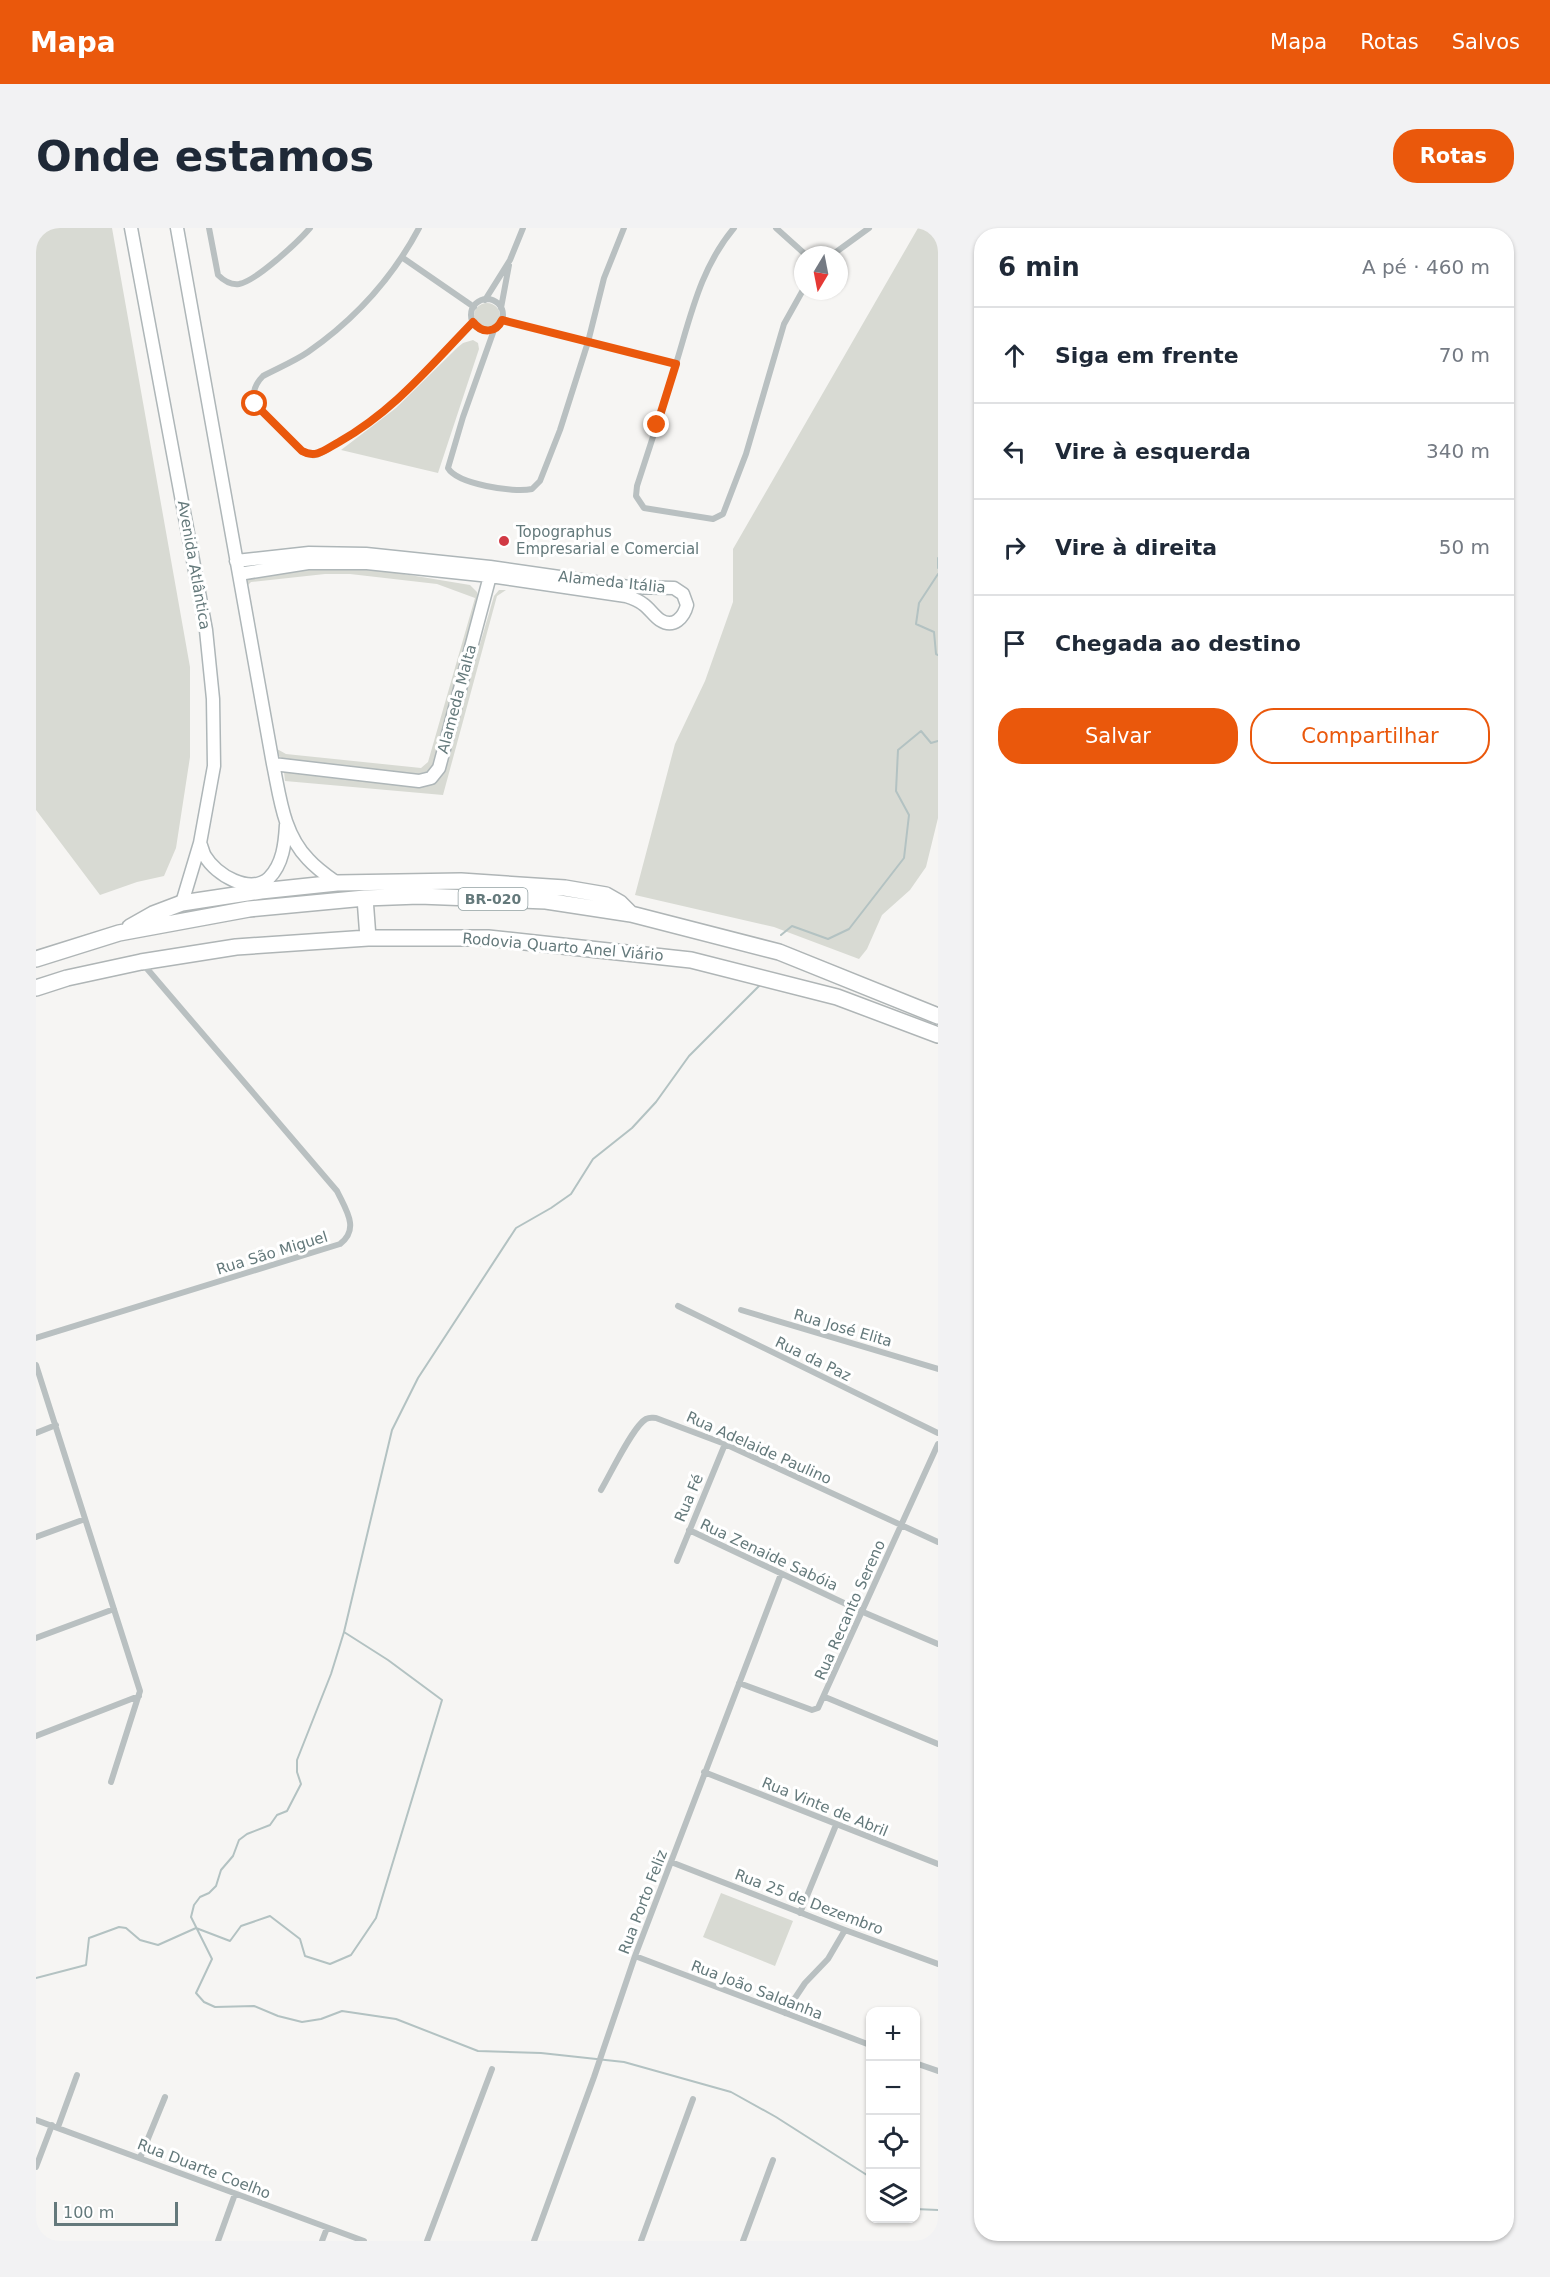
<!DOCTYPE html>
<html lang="pt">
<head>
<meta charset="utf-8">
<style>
	:root { --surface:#fff; --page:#f2f2f3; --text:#1f2937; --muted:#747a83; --line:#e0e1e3; --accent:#ea580c }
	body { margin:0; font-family:"DejaVu Sans",sans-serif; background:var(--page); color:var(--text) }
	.controls { position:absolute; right:18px; bottom:18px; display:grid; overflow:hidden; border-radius:12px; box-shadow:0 2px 4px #0004 }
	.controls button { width:54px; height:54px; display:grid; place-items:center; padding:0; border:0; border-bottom:2px solid var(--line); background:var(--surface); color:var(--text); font:30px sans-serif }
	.compass { position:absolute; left:758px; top:18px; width:54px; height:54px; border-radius:50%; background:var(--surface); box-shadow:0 2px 4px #0004; rotate:190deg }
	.scale { position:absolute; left:18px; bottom:15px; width:124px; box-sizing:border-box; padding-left:6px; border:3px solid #64797b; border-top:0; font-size:16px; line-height:21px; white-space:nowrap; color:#64797b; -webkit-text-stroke:4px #fff; paint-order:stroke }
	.stop { position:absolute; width:18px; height:18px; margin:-14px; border:4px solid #ea580c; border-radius:50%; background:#fff }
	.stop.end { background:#ea580c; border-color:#fff; box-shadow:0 2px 6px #0008 }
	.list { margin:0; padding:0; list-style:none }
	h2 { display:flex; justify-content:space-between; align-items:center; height:78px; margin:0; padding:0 24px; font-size:26px }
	h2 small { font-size:20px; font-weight:400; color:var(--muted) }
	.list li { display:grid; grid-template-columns:39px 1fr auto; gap:18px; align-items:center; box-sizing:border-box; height:96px; padding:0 24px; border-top:2px solid var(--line) }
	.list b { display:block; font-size:22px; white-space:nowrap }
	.list em { font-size:20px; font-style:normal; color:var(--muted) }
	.actions { display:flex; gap:12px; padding:18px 24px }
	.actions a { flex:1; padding:14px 0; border:2px solid var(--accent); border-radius:24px; text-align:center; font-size:21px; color:var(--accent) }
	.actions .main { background:var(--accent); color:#fff }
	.icon { flex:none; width:33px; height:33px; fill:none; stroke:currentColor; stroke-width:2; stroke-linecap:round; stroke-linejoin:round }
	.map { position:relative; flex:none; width:902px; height:2013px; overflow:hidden; border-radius:24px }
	header { display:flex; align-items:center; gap:36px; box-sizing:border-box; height:84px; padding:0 30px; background:var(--accent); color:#fff }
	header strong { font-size:28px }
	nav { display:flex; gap:33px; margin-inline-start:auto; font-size:21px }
	.intro { display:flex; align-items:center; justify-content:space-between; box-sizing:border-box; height:144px; padding:0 36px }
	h1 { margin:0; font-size:42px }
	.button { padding:15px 27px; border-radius:24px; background:var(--accent); color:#fff; font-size:21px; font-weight:700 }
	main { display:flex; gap:36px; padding:0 36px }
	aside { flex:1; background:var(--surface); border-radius:24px; box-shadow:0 2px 4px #0004 }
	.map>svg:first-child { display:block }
	.green { fill:#d8dad3; fill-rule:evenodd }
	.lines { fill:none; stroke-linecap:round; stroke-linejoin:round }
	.stream { stroke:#b3c2c2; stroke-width:2 }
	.secondary-casing { stroke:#aeb6b8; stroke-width:15 }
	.highway-casing { stroke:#afb5b6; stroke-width:18 }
	.street { stroke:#b9c0c1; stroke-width:6 }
	.secondary { stroke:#fff; stroke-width:12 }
	.highway { stroke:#fff; stroke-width:15 }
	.route { stroke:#ea580c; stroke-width:8 }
	.poi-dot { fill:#d13944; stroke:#fff; stroke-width:2 }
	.labels { text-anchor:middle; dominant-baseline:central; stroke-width:6; stroke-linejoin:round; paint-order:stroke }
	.shield { fill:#fff; stroke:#92a1a3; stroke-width:1.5 }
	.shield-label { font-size:14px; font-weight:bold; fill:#64797b }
	.poi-label { font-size:15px; fill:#64797b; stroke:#fff; text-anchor:start }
	.street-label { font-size:15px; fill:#64797b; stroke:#fff }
</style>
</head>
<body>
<header>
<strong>Mapa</strong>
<nav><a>Mapa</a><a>Rotas</a><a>Salvos</a></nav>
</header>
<div class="intro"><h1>Onde estamos</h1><a class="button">Rotas</a></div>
<main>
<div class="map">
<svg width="902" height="2013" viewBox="0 0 902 2013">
	<rect width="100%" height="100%" fill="#f6f5f3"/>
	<!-- green -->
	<path class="green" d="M0,0H76L154,439V529L140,620L128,648L101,654L64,667L0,582Z
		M882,0H902V590L890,639L874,662L846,687L831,721L823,731L738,699L599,667L639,516L669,453L697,374V321Z
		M438 88a13 13 0 1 1 26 0a13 13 0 1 1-26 0Z
		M437,112L442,115L443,121L402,245L305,222L360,180L422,119L427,115Z
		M313,337L434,357L441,364L442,369L398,538L394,543L382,546L251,533L241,527L205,350L256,341ZM289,346H314L401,356L439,370L392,534L385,540L250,526L241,521L211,358L215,354Z
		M463,362H470L461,368L407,567L249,553L248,544L251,542L382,557C396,556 401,555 407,543L458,368Z
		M685,1665L757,1693L739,1738L667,1709Z"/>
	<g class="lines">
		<!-- stream -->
		<path class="stream" d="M902,330V340
			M902,346L883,375L880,396L898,404L900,426L902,427
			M745,707L756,698L792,711L813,701L868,630L873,587L860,563L862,522L885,503L895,515L902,513
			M724,757L653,828L620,874L596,900L557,931L535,966L515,980L480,1000L382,1150L356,1202L308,1404L295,1446L261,1532V1544L265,1556L251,1583L241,1587L234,1597L211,1606L203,1612L197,1628L185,1642L180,1658L173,1665L164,1669L158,1677L155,1689L176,1731L160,1765L168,1774L179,1779L218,1778L242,1788L266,1794L285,1791L306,1783L360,1791L442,1823L505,1825L588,1834L695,1864L740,1889L834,1949
			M0,1750L50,1737L53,1710L83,1699L90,1700L104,1712L122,1717L160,1700L194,1713L205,1698L234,1688L264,1711L269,1728L294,1736L315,1727L340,1690L406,1472L352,1432L308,1404
			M879,1981L902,1982"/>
		<defs>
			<path id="secondary" d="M95,0L170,402L177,471L178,538L164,615L146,675
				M141,0L237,536C244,569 247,605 272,631C280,640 291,648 301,655
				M200,333L273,325L330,326L454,339L593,359L638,360L647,366L651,377C648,389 638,401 624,392C618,388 613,380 607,376C602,372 596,370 590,368L454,348L331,335H272L203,346
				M237,536L383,553L395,550L403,540L454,348V340
				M164,615C166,619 167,625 169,628C180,647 214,667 233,650C247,636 249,615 250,597"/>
			<path id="highway" d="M329,670L332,710
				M94,699L117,686L146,675L225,663L301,655L425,653L529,660L570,667L584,675L595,686
				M0,731L83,705L213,681L329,670L383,668L510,673L595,686L743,724L902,788
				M0,760L31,750L105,734L200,719L332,710H452L655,732L801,769L902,807"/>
		</defs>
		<!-- secondary casing -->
		<use href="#secondary" class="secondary-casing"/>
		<!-- highway casing -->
		<use href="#highway" class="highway-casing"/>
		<!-- street -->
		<path class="street" d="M173,0L182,47C188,53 195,57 203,56C220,53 262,14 274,0
			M383,0C357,49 318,92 272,124C259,133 242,140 227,148C221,154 217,160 218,169C219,179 256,214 265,223C270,226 274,228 279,227C287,226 296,218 303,214C358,183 394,138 437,95
			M698,0C664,40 654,91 639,139C627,179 614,218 601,258L600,268L608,280L677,291L687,286L710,226L748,96L767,62
			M740,0L770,27
			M796,27L833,0
			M367,30L438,79
			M435 87a16 16 0 1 1 32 0a16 16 0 1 1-32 0Z
			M449,72L474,32L487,0
			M465,80L473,37
			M466,92L640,136
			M458,102L427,189L412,240C421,256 477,265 496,261L504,253L524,202L552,114L568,50L588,0
			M642,1078L902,1205
			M705,1082L902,1141
			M0,1110L304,1016C324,1001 310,982 301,963L107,736
			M0,1137L104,1463L75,1554
			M0,1205L20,1197
			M565,1262C574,1247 597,1198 610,1191C614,1189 616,1190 620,1190L689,1216L902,1314
			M653,1302L827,1384L902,1416
			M0,1309L49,1291
			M641,1333L689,1216
			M0,1410L78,1381
			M703,1455L776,1482L782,1480L902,1216
			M789,1469L902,1516
			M0,1508L103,1468
			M668,1544L902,1636
			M635,1634L809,1702L902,1736
			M764,1685L800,1597
			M599,1728L834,1817
			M749,1785L769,1755L792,1731L809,1702
			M879,1835L902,1843
			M0,1892L328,2013
			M22,1899L41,1847
			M104,1930L129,1869
			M0,1939L16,1897
			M182,2013L199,1966
			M286,2013L291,2000
			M391,2013L456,1841
			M498,2013L558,1849L599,1728L745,1346
			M605,2013L657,1871
			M707,2013L737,1932"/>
		<!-- secondary -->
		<use href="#secondary" class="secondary"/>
		<!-- highway -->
		<use href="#highway" class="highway"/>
	</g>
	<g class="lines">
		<!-- route -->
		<path class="route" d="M219,176L266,223C280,231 290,221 303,214C359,182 393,139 437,94C446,106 460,105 466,92L640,136L621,197"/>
	</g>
	<!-- markers -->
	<circle class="poi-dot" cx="468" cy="313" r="6"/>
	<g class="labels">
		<!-- shield labels -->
		<rect class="shield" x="422.5" y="660" width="69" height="22" rx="4.5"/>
		<g class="shield-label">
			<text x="457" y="671">BR-020</text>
		</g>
		<!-- poi labels -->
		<g class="poi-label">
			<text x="480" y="304">Topographus<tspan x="480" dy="17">Empresarial e Comercial</tspan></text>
		</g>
		<!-- street labels -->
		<g class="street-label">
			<text transform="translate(158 337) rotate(80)">Avenida Atlântica</text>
			<text transform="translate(576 354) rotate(6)">Alameda Itália</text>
			<text transform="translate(421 471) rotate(-75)">Alameda Malta</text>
			<text transform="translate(527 719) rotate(5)">Rodovia Quarto Anel Viário</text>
			<text transform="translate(236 1025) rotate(-17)">Rua São Miguel</text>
			<text transform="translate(807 1100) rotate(16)">Rua José Elita</text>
			<text transform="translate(777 1131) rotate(26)">Rua da Paz</text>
			<text transform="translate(723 1220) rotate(24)">Rua Adelaide Paulino</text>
			<text transform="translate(653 1270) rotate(-67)">Rua Fé</text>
			<text transform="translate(733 1327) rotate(25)">Rua Zenaide Sabóia</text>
			<text transform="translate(814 1382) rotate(-66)">Rua Recanto Sereno</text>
			<text transform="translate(789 1579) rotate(22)">Rua Vinte de Abril</text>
			<text transform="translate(607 1674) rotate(-69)">Rua Porto Feliz</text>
			<text transform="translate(773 1674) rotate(21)">Rua 25 de Dezembro</text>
			<text transform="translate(721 1762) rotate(21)">Rua João Saldanha</text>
			<text transform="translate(168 1941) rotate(21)">Rua Duarte Coelho</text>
		</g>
	</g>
</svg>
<div class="controls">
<button>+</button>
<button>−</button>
<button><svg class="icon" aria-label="locate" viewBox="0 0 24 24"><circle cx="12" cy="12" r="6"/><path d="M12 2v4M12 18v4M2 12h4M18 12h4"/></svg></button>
<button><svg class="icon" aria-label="layers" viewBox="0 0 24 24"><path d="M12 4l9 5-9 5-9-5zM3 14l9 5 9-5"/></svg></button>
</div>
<svg class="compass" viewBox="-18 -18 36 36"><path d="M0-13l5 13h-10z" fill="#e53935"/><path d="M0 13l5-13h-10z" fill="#747a83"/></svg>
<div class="scale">100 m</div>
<div class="stop" style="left:219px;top:176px"></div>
<div class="stop end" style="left:621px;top:197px"></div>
</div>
<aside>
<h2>6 min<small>A pé · 460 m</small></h2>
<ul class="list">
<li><svg class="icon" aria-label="ahead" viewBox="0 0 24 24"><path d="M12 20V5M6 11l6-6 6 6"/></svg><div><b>Siga em frente</b></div><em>70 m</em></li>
<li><svg class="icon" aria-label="left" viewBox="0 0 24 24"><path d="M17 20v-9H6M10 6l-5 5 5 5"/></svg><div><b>Vire à esquerda</b></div><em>340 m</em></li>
<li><svg class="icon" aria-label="right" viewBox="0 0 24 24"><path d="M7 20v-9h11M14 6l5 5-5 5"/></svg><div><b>Vire à direita</b></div><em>50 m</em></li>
<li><svg class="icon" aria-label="arrive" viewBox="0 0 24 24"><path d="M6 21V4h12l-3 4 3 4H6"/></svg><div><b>Chegada ao destino</b></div></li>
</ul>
<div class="actions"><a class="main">Salvar</a><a>Compartilhar</a></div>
</aside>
</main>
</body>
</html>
